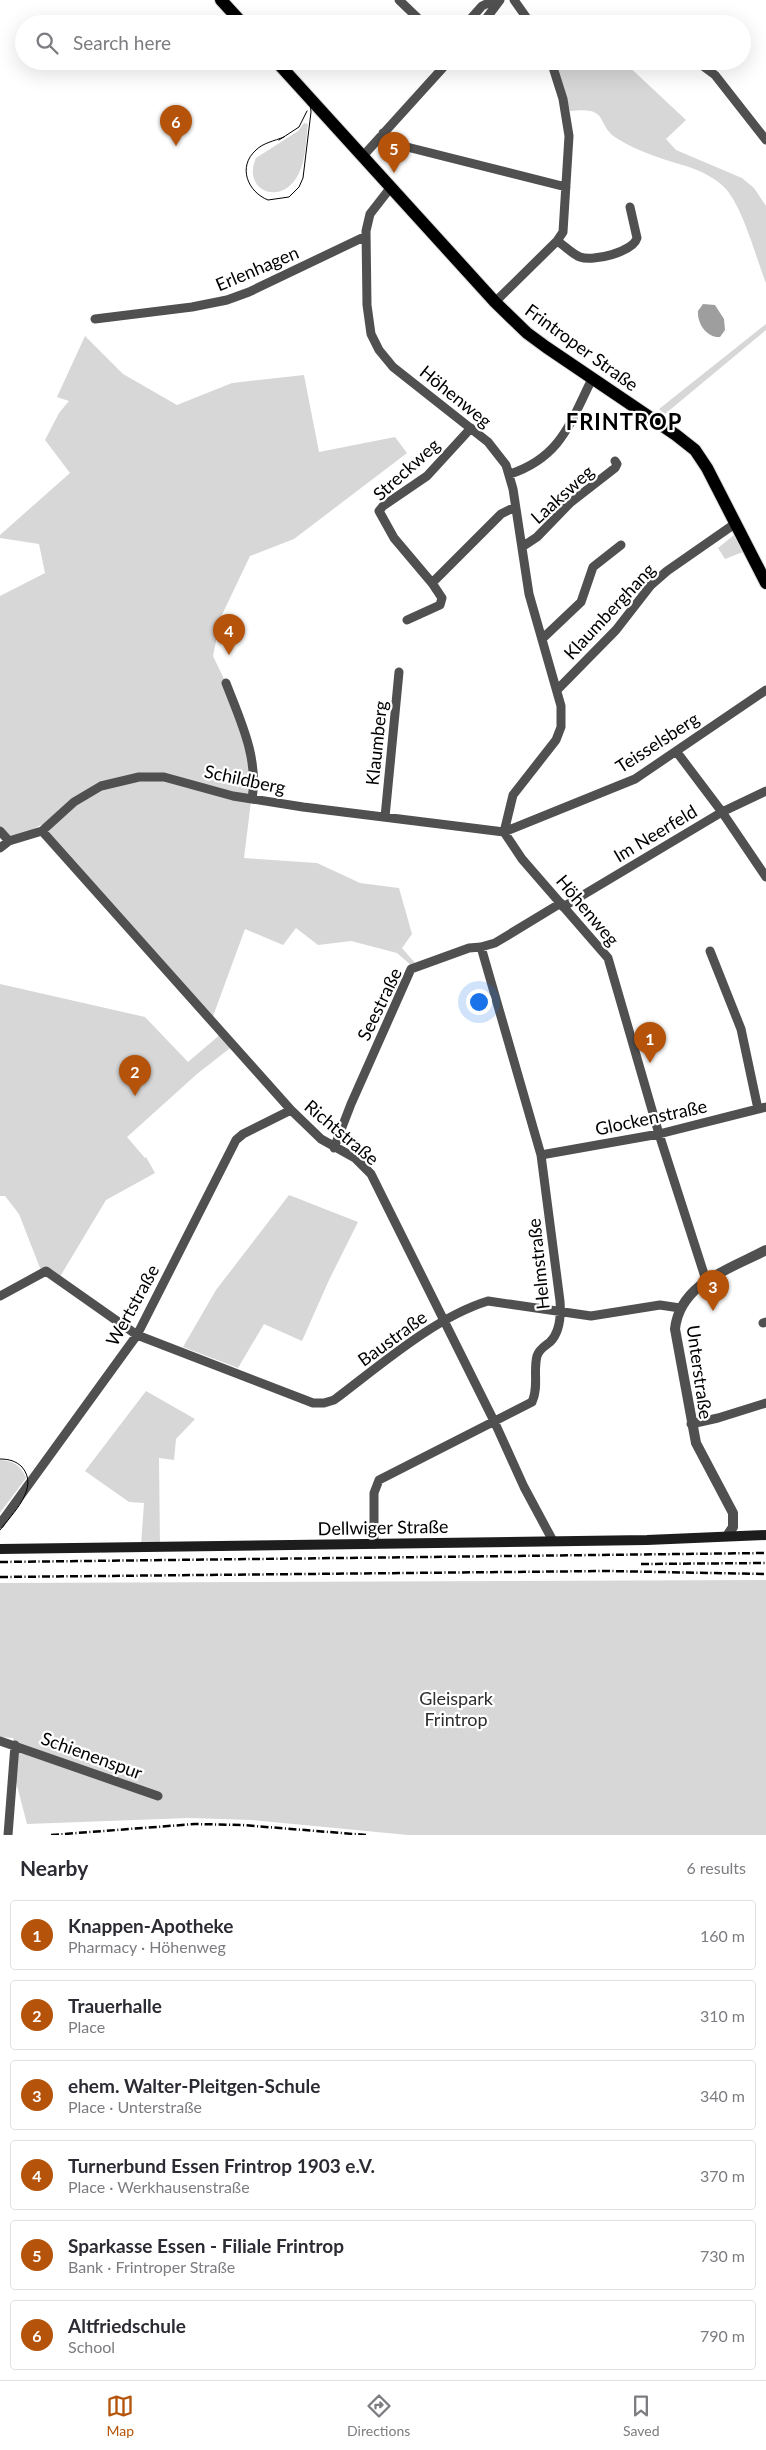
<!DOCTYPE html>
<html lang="en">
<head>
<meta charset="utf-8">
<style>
	:root { --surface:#fff; --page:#f7f7f7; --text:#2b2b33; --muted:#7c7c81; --line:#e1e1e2; --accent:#b45309 }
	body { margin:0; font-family:Lato,sans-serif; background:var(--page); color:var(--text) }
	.you { position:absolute; left:478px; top:1001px; width:18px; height:18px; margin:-12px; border:4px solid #fff; border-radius:50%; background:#1a73e8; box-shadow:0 0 0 8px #1a73e833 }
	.badge { display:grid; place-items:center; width:32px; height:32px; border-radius:50%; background:var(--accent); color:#fff; font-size:16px; font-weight:700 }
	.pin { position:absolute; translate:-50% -41px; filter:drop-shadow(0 1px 2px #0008) }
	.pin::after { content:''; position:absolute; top:26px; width:18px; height:15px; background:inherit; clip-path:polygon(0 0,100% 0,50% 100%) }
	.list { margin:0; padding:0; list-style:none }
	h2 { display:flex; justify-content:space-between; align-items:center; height:65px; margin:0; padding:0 20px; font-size:21px }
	h2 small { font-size:16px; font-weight:400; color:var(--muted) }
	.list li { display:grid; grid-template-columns:32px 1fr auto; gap:15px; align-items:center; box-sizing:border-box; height:70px; margin:0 10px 10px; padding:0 10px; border:1px solid var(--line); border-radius:5px }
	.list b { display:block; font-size:19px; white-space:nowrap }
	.list p { margin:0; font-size:16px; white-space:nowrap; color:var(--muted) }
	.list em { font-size:16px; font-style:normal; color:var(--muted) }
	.icon { flex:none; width:28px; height:28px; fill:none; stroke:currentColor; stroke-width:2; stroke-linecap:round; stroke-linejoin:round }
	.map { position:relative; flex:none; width:766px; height:1835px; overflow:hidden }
	.search { position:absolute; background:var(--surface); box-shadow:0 5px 20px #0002; left:15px; right:15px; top:15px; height:55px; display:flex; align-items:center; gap:12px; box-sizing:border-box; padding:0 18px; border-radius:28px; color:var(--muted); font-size:19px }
	.sheet { height:545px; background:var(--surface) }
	nav { display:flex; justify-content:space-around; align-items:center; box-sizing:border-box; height:70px; border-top:1px solid var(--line); background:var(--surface); font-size:14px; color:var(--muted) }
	nav a { display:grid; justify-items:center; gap:2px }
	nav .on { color:var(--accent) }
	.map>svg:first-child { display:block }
	.green { fill:#d7d7d7 }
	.water { fill:#9e9e9e }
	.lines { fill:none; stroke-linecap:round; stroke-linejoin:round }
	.primary-casing { stroke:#dbdbdb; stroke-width:14 }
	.minor { stroke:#505050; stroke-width:9 }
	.tertiary { stroke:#505050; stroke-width:10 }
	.secondary { stroke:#1d1d1d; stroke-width:10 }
	.primary { stroke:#000; stroke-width:12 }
	.tram { stroke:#000; stroke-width:1 }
	.rail { stroke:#000; stroke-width:2.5; stroke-dasharray:8 2.5 1 2.5; stroke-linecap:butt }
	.labels { text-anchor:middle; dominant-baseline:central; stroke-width:4.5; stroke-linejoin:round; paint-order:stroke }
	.street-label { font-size:18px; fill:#000; stroke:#fff }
	.park-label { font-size:18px; fill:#2e2e2e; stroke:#fff }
	.district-label { font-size:22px; font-weight:bold; letter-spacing:1px; fill:#000; stroke:#fff }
</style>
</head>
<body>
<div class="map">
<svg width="766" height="1835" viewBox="0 0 766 1835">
	<rect width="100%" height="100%" fill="#fff"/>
	<!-- green -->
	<path class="green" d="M555,61H623L686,120L666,139L676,150L742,178L754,188L766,206V283C756,258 743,207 725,188C717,179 701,171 689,167C665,160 639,152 618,139C594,125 612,106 570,111Z
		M304,123L308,124C306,139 306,159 299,173C283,208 241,191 256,158L298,131Z
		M766,324V330L665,414L659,409Z
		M85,336L123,374L177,405L232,383L304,375L319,452L395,437L407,453L294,539L250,556L221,617L213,656L225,681L250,749L253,785L244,858L317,863L360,883L399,888L412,934L402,948L415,963L413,967L397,953L351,941L318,945L296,928L283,945L245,929L212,1019L41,825L9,842L0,832V596L45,573L39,544L0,538V535L70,473L45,440L59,413L69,401L57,397Z
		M734,535L743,552L725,559L718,548Z
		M0,984L145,1017L188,1062L222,1033L234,1045L197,1074L127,1137L145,1158L146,1157L155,1173L106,1200L58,1280L40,1268L19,1214L5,1196H0Z
		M289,1195L358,1222L329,1280L302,1341L264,1324L238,1368L183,1347L216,1290Z
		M146,1391L195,1419L176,1439L174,1460L159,1458L160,1546L141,1545L144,1503L129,1502L85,1471Z
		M0,1460C12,1460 22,1466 26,1478L0,1513Z
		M766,1580V1835H408L252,1820L189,1818L27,1824L15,1778L18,1759L13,1738L0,1737V1583Z"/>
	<!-- water -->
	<path class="water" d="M703,304L715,305L724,319L725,330L720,337C707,338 697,324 698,311Z"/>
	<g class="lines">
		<defs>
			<path id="primary" d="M221,0L243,24
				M276,61L495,302L527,333L546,347L676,435L695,450L707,468L766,583"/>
		</defs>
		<!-- primary casing -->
		<use href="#primary" class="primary-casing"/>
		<!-- minor -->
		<path class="minor" d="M399,0L424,24
			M514,0L531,24
			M466,24L482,6L495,0
			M482,24L500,0
			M696,61L715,75L766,140
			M383,133L403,146L566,187
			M363,156L449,61
			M391,187L370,214L366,231L367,305L371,334L379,350L393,367L488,442L506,465L513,489L529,594L561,706V727L556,740L513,795L504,832L522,859L608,958L659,1134L706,1280
			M557,241C565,246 572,254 580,257C593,262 633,252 637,238L630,207
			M495,302L557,241L563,232L569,136L563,99L551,61
			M95,319L192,307L227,300L249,292L366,236
			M510,474C561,457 570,423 592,379
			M522,547L537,537L570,503L615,468L617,464L615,461
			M432,583L394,538L379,511L383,506L427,476L471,428
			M407,620L440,605L442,598L432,583L501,514L515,507
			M542,639L581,602L593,567L621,545
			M226,683C240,720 259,758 252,799
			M557,690L616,630L651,585L667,571L736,523
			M676,751L722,812L766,877
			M385,817L399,672
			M0,831L9,841
			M42,831L291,1110L321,1139L355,1158L371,1174L495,1423L524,1487L553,1541
			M0,848L9,841L42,831L74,802L101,786L139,777H164L233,796L303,807L504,832L635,779L766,690
			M563,907L722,812L766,791
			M710,951L741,1029L758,1109
			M334,1148L351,1104L411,969L469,948L481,947L495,943L561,903
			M541,1155L659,1134L766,1107
			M0,1296L46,1271L137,1335L313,1403H324L334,1400C378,1367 435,1317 488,1301L591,1316L660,1305L680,1308
			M763,1323L766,1322
			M691,1424L718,1418L766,1403
			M0,1524L137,1335L236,1140L243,1134L291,1110
			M374,1544V1493L379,1480L532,1402C539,1387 533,1371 537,1356C539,1349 545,1346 550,1342C560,1332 561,1314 560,1301L541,1155L481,947
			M0,1741L158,1796
			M8,1835L15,1745"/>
		<!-- tertiary -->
		<path class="tertiary" d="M727,1536L733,1527V1513L696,1443L675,1329C680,1283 730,1269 766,1250"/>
		<!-- secondary -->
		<path class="secondary" d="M0,1549L647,1540L766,1535"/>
		<!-- primary -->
		<use href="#primary" class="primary"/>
		<!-- tram -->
		<path class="tram" d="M219,0L241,24
			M275,61L492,302L536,343L653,421L691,450L715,487L766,588
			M284,137C274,141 263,143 256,150C237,167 248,192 268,200L289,197L299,187L303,178L311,112L310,100
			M279,140L299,127L307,111
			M0,1459C9,1459 16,1461 22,1467C40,1488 12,1514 0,1530"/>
		<!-- rail -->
		<path class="rail" d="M0,1562L766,1553
			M641,1564L766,1563
			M0,1577L607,1571L766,1574
			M51,1835L195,1824L242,1825L366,1835"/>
	</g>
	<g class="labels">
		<!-- street labels -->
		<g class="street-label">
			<text transform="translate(257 268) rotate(-23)">Erlenhagen</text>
			<text transform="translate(582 347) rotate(36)">Frintroper Straße</text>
			<text transform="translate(456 396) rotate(39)">Höhenweg</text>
			<text transform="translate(406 469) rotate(-42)">Streckweg</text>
			<text transform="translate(562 494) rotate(-42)">Laaksweg</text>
			<text transform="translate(609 611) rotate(-47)">Klaumberghang</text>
			<text transform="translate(657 742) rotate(-33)">Teisselsberg</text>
			<text transform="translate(376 743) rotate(-84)">Klaumberg</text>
			<text transform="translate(245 779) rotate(12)">Schildberg</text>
			<text transform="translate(655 833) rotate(-31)">Im Neerfeld</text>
			<text transform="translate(588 910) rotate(50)">Höhenweg</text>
			<text transform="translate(379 1004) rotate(-64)">Seestraße</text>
			<text transform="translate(651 1117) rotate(-12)">Glockenstraße</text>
			<text transform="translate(342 1132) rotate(40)">Richtstraße</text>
			<text transform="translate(538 1264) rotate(-96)">Helmstraße</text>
			<text transform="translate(132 1305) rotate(-61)">Wertstraße</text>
			<text transform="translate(392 1338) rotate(-36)">Baustraße</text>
			<text transform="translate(700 1372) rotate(82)">Unterstraße</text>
			<text transform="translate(383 1527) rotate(-1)">Dellwiger Straße</text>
			<text transform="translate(92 1755) rotate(20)">Schienenspur</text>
		</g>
		<!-- park labels -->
		<g class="park-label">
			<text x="456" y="1698">Gleispark<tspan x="456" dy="21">Frintrop</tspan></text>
		</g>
		<!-- district labels -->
		<g class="district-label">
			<text x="624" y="421">FRINTROP</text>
		</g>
	</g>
</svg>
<div class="you"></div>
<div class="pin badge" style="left:650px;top:1063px">1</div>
<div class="pin badge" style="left:135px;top:1096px">2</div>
<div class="pin badge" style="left:713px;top:1311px">3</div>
<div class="pin badge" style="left:229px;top:655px">4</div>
<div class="pin badge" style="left:394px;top:173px">5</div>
<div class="pin badge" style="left:176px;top:146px">6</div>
<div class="search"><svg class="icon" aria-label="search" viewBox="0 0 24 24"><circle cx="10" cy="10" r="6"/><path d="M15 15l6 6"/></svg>Search here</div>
</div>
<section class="sheet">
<h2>Nearby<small>6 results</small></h2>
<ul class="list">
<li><span class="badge">1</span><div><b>Knappen-Apotheke</b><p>Pharmacy · Höhenweg</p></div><em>160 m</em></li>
<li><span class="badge">2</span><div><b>Trauerhalle</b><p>Place</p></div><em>310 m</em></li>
<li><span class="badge">3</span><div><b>ehem. Walter-Pleitgen-Schule</b><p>Place · Unterstraße</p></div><em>340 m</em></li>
<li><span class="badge">4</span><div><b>Turnerbund Essen Frintrop 1903 e.V.</b><p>Place · Werkhausenstraße</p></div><em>370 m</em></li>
<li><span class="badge">5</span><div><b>Sparkasse Essen - Filiale Frintrop</b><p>Bank · Frintroper Straße</p></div><em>730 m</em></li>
<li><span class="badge">6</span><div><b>Altfriedschule</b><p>School</p></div><em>790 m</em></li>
</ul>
</section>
<nav>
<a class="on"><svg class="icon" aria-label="map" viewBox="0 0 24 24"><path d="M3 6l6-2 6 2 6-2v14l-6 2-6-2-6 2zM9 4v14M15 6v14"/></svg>Map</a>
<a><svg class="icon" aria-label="directions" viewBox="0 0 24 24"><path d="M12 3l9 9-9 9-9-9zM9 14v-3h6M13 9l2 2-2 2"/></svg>Directions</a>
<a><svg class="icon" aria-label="saved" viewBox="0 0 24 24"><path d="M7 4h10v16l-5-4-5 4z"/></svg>Saved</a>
</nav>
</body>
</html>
